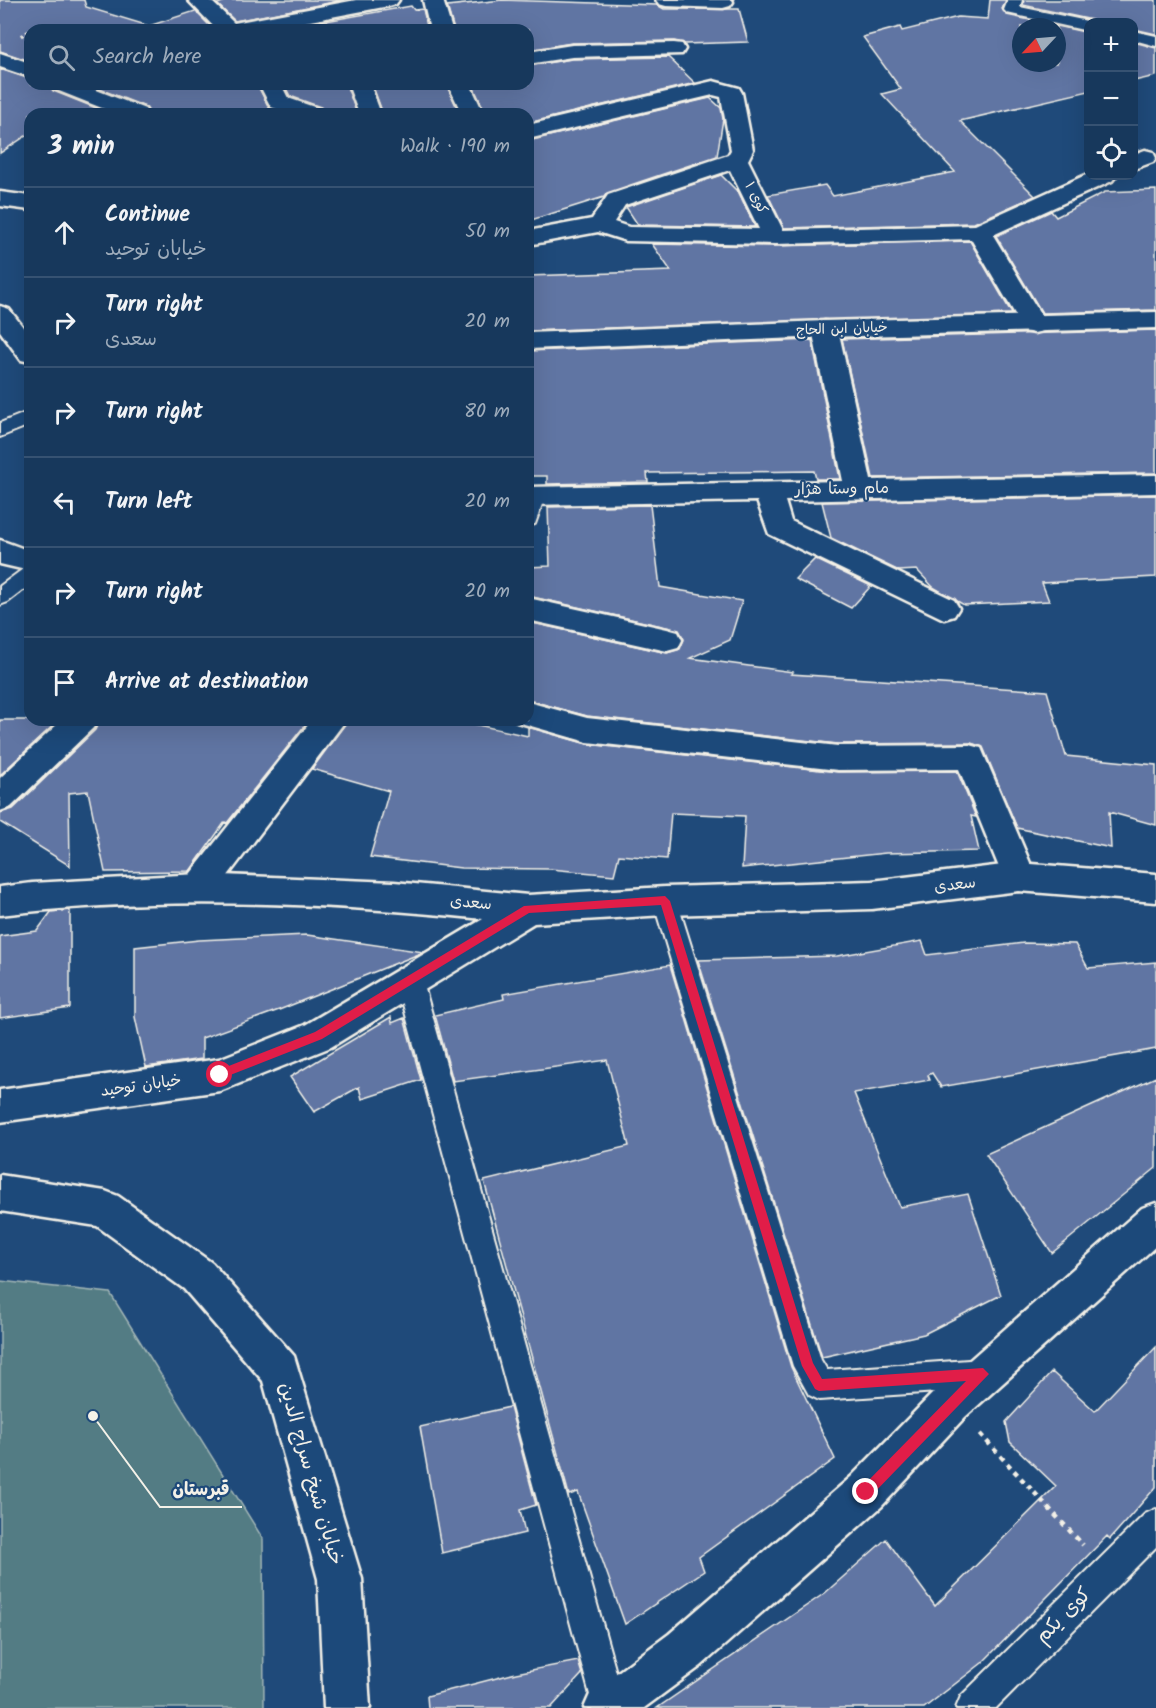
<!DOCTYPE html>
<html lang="en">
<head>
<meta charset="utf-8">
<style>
	:root { --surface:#17385c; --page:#203f62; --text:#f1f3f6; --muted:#9eacbb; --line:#365272 }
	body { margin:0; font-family:Kalam,"Playpen Sans Arabic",sans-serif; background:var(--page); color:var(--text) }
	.controls { position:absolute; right:18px; top:18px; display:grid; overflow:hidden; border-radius:12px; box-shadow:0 6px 24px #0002 }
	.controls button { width:54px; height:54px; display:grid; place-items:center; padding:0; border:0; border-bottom:2px solid var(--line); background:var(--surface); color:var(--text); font:30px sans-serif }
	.compass { position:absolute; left:1012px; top:18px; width:54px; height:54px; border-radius:50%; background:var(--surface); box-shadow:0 6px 24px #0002; rotate:244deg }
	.stop { position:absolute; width:18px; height:18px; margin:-14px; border:4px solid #e11d48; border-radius:50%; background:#fff }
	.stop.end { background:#e11d48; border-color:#fff; box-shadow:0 2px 6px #0008 }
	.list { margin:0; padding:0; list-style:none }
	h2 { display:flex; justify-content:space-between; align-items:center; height:78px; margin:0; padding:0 24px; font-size:26px }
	h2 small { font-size:20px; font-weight:400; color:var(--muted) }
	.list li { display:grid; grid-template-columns:39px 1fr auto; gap:18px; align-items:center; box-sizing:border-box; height:90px; padding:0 24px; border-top:2px solid var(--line) }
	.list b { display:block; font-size:22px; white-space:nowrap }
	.list p { margin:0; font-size:20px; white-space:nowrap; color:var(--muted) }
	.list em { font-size:20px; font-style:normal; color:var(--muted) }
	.icon { flex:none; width:33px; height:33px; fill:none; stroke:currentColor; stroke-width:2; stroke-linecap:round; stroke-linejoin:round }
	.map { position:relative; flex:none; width:1156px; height:1708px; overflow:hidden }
	.search { position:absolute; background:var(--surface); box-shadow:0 6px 24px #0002; left:24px; top:24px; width:510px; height:66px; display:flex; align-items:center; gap:15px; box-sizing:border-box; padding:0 21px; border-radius:18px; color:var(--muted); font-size:22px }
	.panel { position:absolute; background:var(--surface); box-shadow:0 6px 24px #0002; left:24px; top:108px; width:510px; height:618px; border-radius:18px }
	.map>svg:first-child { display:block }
	.green { fill:#527c84; stroke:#a3b6b6; stroke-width:1.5 }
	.building { fill:#6074a3; stroke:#f4f1e8; stroke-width:1.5; fill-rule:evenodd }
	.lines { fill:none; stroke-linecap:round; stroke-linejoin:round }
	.lane-casing { stroke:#f4f1e8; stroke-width:4 }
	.street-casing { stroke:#f4f1e8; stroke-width:5 }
	.secondary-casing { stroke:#f4f1e8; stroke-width:5 }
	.path-far1 { stroke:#f4f1e8; stroke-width:3; stroke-dasharray:3 3; stroke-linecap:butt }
	.path { stroke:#f4f1e8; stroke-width:4.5; stroke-dasharray:5 5; stroke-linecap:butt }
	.lane { fill:#1f4a7a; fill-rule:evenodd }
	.street { fill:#1f4a7a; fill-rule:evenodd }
	.secondary { fill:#1f4a7a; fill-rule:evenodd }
	.route { fill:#e11d48 }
	.labels { text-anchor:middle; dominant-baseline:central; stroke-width:4.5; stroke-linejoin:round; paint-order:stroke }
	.far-street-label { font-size:14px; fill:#f4f1e8; stroke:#1f4a7a }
	.street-label { font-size:16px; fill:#f4f1e8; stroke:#1f4a7a }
	.near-street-label { font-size:20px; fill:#f4f1e8; stroke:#1f4a7a }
	.leader { fill:none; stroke:#f4f1e8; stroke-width:2 }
	.callout-dot { fill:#f4f1e8; stroke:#1f4a7a; stroke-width:2 }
	.callout-label { font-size:18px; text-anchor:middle; font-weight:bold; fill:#f4f1e8; stroke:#1f4a7a; stroke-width:4.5; stroke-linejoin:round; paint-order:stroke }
</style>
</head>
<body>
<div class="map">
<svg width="1156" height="1708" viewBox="0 0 1156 1708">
	<rect width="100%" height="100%" fill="#1f4a7a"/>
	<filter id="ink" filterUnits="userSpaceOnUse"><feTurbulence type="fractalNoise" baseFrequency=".0167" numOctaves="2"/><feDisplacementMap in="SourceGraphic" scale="12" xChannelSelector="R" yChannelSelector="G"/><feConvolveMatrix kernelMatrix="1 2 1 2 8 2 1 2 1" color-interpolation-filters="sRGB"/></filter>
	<g filter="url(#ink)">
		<!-- green -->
		<path class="green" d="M0,1281L110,1293L263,1539L264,1708H0Z"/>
		<!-- building -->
		<path class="building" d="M0,0H84L86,7L149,26L195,11L214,30H30V61L0,51Z
			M228,0H344L235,21L217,4Z
			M502,0L657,5L664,9H739L748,42L685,44L674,41L572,43L528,50V30H454L447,6Z
			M990,0H1006L1002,9L1007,15L1089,33V91L960,121L1035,196L974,223L784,228L768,195L825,185L833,196L955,172L882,94L901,89L863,37L900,27L902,31L958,17L988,19ZM1021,27H1057V63H1021Z
			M1024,0H1156V34L1134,29V22H1094L1092,20L1023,5Z
			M411,6L414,10L423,9L428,30H275Z
			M1134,42L1156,48V76L1134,81Z
			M668,57L695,83L528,123V114H486L472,84H528V66L572,59Z
			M0,69L30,79V84H49L53,91L111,114H30V133L0,153Z
			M87,84H257L269,108L284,114H150L146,107Z
			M284,84H346L357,114H325L321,107L290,96Z
			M372,84H446L460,114H383Z
			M710,98L721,108L723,119L717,156L607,193L604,197L528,221V141Z
			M721,175L739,193L755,227L638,225L626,207Z
			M1156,190V310L1042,313L996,236L1051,211L1056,217L1105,192Z
			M970,241L1012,314L528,331V276L671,271L652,244L775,246Z
			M1156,330V473L873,478L842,339Z
			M812,340L840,479H816L814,471L647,473L648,482L547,484V476H528V351Z
			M1156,495V577L1042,583L1049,601L964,605L933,587L917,570L899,571L831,538L822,502Z
			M650,505L660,587L742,601L730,640L690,658L793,672L791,674L1047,691L1066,756L1156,765V825L1109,812L1111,848L1017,828L983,747L971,743L838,744L587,716L528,700V622L667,653L680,649L684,639L679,630L528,596V567L550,566L548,507Z
			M815,559L871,586L851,608L795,579Z
			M0,720H59L0,775Z
			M100,720H309L227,823L225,822L190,871L105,872L88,791L69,793L70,866L0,822V813L13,809L95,730Z
			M348,720H455L528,736V727L587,744L838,772L957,771L976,817L971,816L979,851L886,853L742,868L745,816L671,813L667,859L619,855L614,875L550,869L461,868L370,857L389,791L312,769Z
			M70,910V1008L0,1018V936L37,931L51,912Z
			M307,935L424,952L279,1010L202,1038V1059L146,1067L135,1017V947L199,940Z
			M922,941L927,955L1024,943L1075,944L1088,968L1156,962V1049L941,1087L932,1073L928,1075L930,1080L854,1093L900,1207L968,1194L1001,1295L924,1334L822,1357L698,960L837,956Z
			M670,965L791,1367L835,1459L699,1557L704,1571L625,1624L578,1492L569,1495L484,1181L629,1146L607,1060L453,1081L435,1015L504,999L503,994Z
			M391,1017L392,1023L404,1018L421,1080L362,1099L359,1087L314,1112L290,1077Z
			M1156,1077V1168L1052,1253L986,1154Z
			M1156,1347V1487L1110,1539L1107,1536L982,1663L924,1708H657L825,1593L886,1539L935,1606L1056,1486L1010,1442L1006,1422L1052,1372L1095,1411Z
			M510,1407L536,1505L520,1510L525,1533L442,1553L420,1427Z
			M578,1661L582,1674L551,1708H428L427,1696L516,1673Z"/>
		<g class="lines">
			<defs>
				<path id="lane" d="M1008,0H1022L1020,7L1092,22H1088V31L1007,13L1004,10Z
					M1134,31L1156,36V46L1134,40Z
					M30,411V425L0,437V423Z
					M535,489L542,491L545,496L535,524L528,526V491Z
					M30,567V585L8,602L0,605V586L23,569Z
					M665,891L674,894L677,901L821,1360L827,1370L983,1359L993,1364L998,1374L993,1384L983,1389L819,1400L809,1395L793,1366L653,901L656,894Z
					M410,971L419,974L423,982L626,1708H594L593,1706L397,982L401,974Z
					M1156,1509V1547L996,1708H956L961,1696L1145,1514Z"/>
				<path id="street" d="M188,0H210L234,23L356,0H399L396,4L389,6L263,30H217Z
					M423,0H443L452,30H430Z
					M656,0H732L733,2L730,6L723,8L666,6L659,4Z
					M674,43L682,44L685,49L682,54L572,57L528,64V52L572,45Z
					M0,53L30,63V77L0,67Z
					M713,81L739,88L742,93L753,150L748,160L783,230L975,225L1088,174L1116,176L1112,181L993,235L1047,325L1043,331L1034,333L1025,331L971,239L775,244L626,241L598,232L528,245V231L592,219L608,195L728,155L731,150L721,97L713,95L528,139V125ZM730,170L759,229L629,227L614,222L625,205Z
					M51,84H81L145,109L148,114H117L54,89Z
					M259,84H281L288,98L320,109L323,114H291L271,107Z
					M348,84H370L381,114H359Z
					M448,84H470L484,114H462Z
					M1145,150L1153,152L1156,158L1153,162L1134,169V154Z
					M0,306L9,309L30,336V362L21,360L0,331Z
					M825,321L834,323L838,329L871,480L1156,475V493L785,501L791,521L954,600L959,608L954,616L944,619L769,534L757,501L528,505V487L843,481L812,329L816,323Z
					M0,540L30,551V571L0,564Z
					M528,598L667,629L678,632L682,640L678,648L667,651L528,620Z
					M528,702L587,718L838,746L970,745L981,748L1036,877L1031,887L1019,891L1007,887L959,769L838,770L587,742L517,722L516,720H528Z
					M62,720H98L93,728L11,807L0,811V778Z
					M312,720H346L211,898L199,902L187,898L182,888L187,878Z
					M1156,1203V1246L965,1417L881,1507L701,1666L644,1708H584L591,1692L669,1634L851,1477L937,1389L1142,1208Z"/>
				<path id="secondary" d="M0,192L30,196V210L0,206Z
					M1156,312V328L825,337L528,349V333L825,321Z
					M1019,863L1156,874V902L1019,891L872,909L665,915L534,923L331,1047L233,1086L220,1091L0,1122V1090L219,1059L305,1025L483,919C323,903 160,895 0,915V887L32,883L199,874L394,882L528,895L665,887L872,881Z
					M0,1175L105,1191L118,1196L212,1263L294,1356L362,1579L370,1708H324L318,1579L263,1381L184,1289L97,1226L0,1211Z"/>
			</defs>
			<!-- lane casing -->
			<use href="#lane" class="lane-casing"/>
			<!-- street casing -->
			<use href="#street" class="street-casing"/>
			<!-- secondary casing -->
			<use href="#secondary" class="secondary-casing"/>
			<!-- path-far1 -->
			<path class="path-far1" d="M21,36L29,31"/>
			<!-- path -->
			<path class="path" d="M980,1434L1083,1545"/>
			<!-- lane -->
			<use href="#lane" class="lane"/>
			<!-- street -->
			<use href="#street" class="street"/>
			<!-- secondary -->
			<use href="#secondary" class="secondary"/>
		</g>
	</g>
	<!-- route -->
	<path class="route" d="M665,896L670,901L813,1363L822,1379L983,1368L989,1374L871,1496L866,1498L862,1496L860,1492L862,1487L966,1381L819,1391L815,1389L802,1366L661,905L529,913L322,1039L220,1079L215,1075L216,1071L315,1032L524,906Z"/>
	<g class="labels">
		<!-- far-street labels -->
		<g class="far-street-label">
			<text transform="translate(756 198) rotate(63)">کوی ۱</text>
			<text transform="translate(842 329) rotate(-2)">خیابان ابن الحاج</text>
		</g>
		<!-- street labels -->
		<g class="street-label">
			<text transform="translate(842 489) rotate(-1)">مام وستا هژار</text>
			<text transform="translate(955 885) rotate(-7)">سعدی</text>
			<text transform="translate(471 903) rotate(5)">سعدی</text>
			<text transform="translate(141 1086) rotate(-8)">خیابان توحید</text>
		</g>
		<!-- near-street labels -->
		<g class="near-street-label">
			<text transform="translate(310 1474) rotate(74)">خیابان شیخ سراج الدین</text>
			<text transform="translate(1064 1616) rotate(-45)">کوی یکم</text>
		</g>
	</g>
	<!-- callouts -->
	<path class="leader" d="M93 1416L160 1507H242"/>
	<circle class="callout-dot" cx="93" cy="1416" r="6"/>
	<g class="callout-label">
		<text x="201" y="1495">قبرستان</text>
	</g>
</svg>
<div class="controls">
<button>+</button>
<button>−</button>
<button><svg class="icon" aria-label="locate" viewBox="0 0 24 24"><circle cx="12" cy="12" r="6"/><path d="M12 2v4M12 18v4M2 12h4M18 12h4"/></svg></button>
</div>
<svg class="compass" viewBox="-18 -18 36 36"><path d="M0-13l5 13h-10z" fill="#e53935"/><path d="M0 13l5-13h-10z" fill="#9eacbb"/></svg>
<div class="stop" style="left:220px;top:1075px"></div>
<div class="stop end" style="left:866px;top:1492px"></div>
<div class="search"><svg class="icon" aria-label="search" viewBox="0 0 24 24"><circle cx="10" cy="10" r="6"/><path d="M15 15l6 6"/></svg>Search here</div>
<section class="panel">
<h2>3 min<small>Walk · 190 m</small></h2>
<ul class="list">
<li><svg class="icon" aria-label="ahead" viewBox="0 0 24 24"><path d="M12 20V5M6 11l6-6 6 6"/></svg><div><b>Continue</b><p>خیابان توحید</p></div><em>50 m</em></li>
<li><svg class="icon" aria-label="right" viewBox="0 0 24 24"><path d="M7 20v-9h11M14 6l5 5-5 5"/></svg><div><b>Turn right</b><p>سعدی</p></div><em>20 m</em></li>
<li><svg class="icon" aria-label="right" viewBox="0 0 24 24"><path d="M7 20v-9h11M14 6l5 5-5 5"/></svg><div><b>Turn right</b></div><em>80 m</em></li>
<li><svg class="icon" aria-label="left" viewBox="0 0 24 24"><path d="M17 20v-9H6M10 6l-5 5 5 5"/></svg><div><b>Turn left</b></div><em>20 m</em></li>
<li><svg class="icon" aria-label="right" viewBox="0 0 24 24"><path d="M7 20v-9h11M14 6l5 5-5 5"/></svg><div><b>Turn right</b></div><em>20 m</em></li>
<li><svg class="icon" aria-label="arrive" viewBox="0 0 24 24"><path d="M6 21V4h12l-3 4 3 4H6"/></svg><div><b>Arrive at destination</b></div></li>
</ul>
</section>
</div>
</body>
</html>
